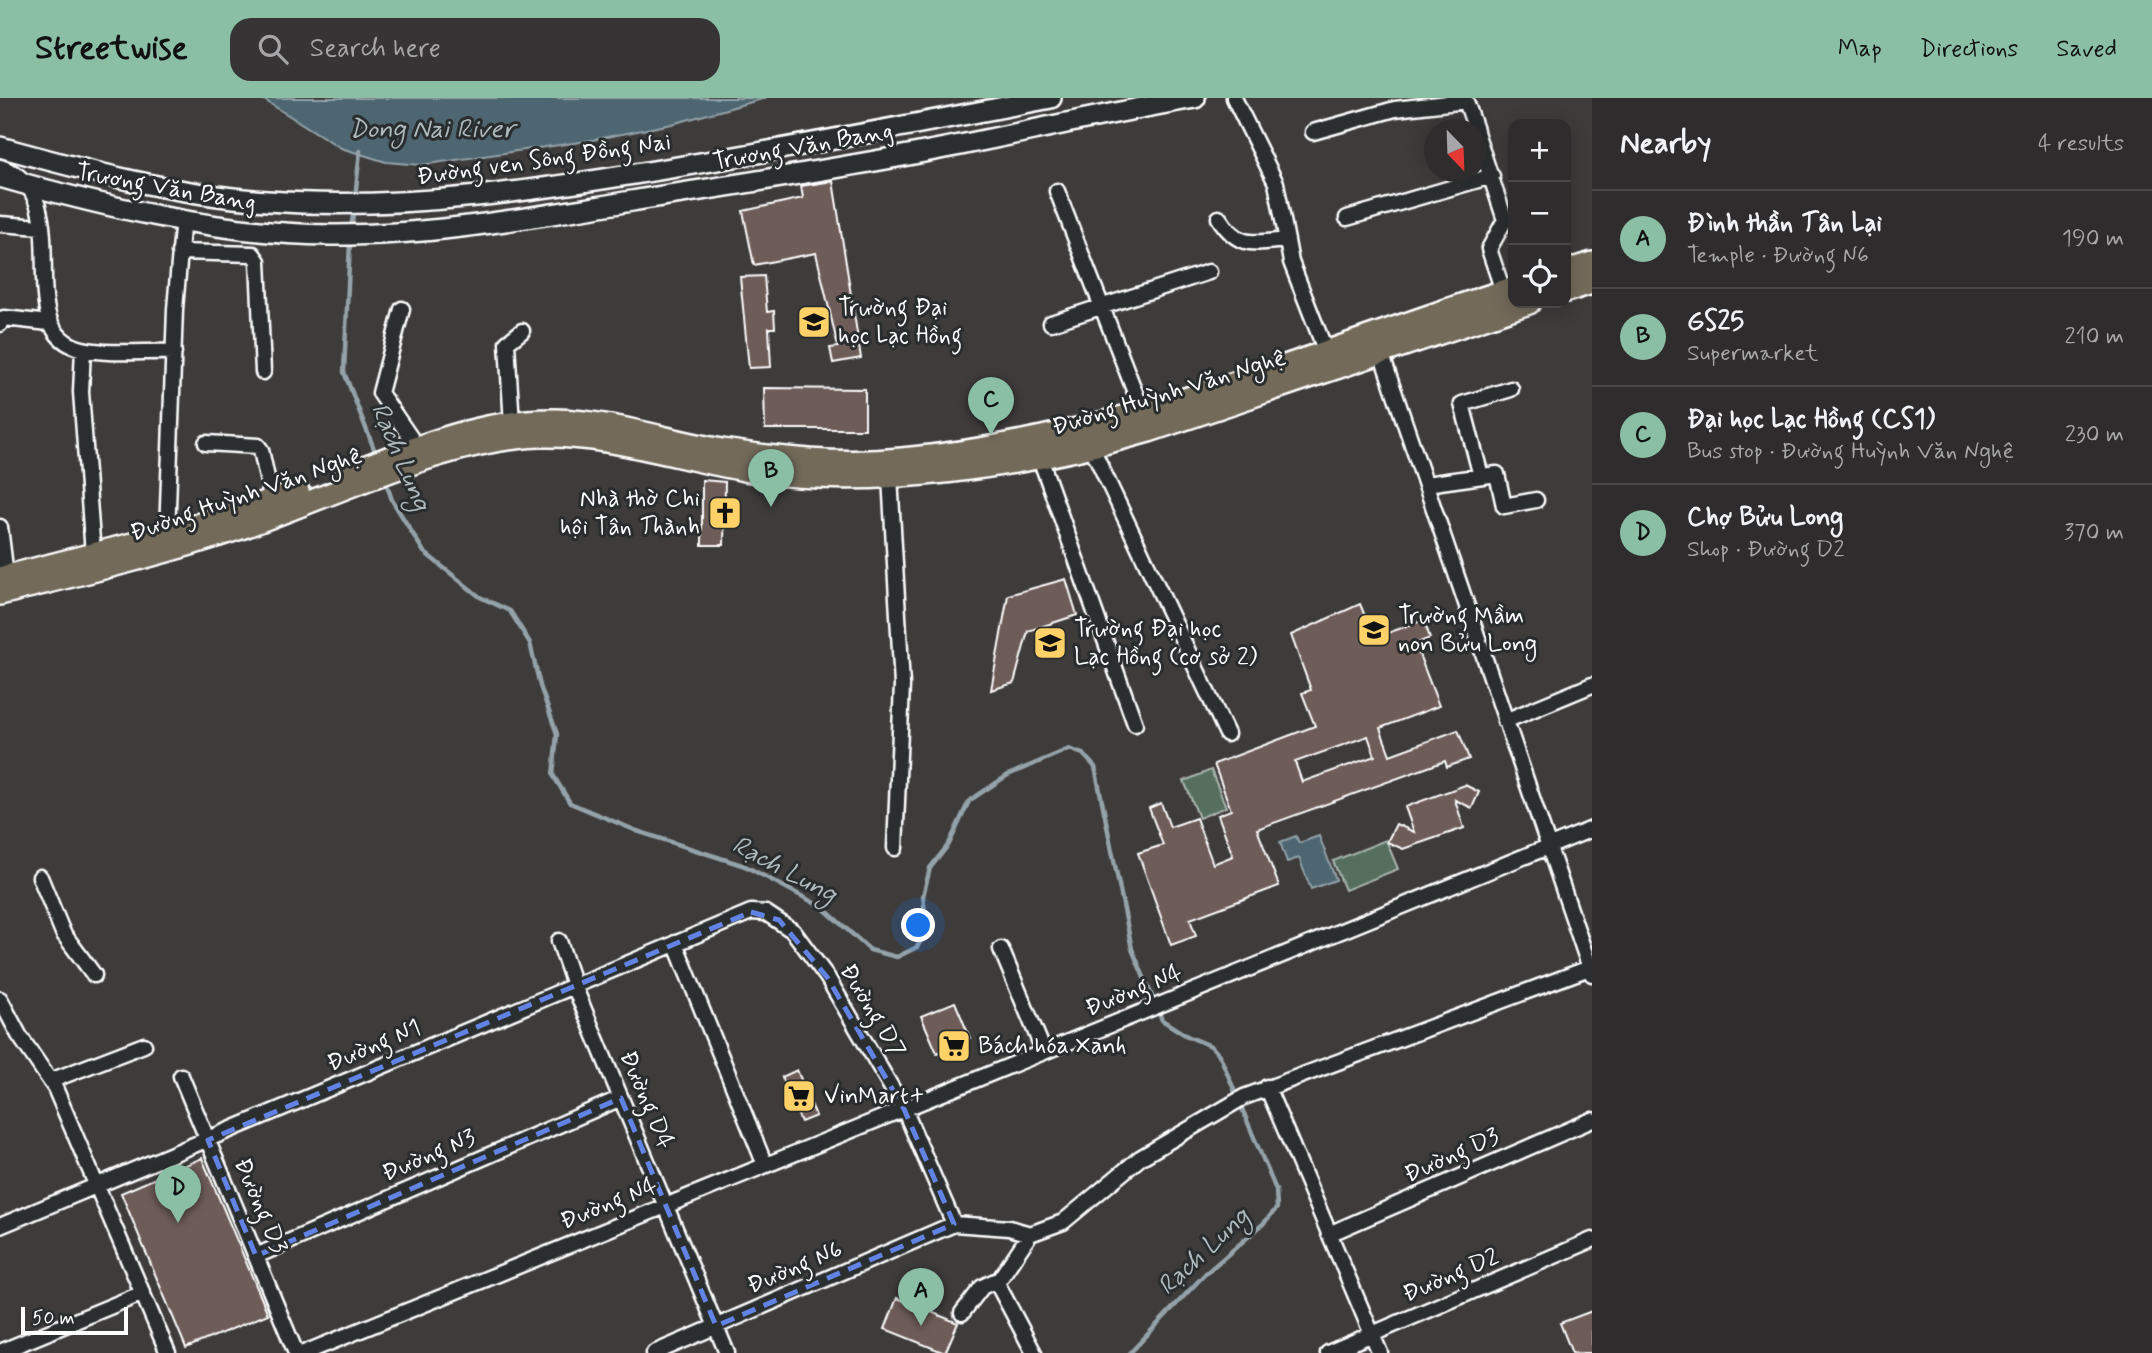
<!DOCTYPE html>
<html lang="en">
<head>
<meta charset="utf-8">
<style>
	:root { --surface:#2e2c2c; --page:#363434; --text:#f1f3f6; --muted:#a7a7a9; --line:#494848; --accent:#8abfa5 }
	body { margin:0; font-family:Mynerve,sans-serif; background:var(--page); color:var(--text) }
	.controls { position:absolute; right:21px; top:21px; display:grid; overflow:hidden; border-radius:14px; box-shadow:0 4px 18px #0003 }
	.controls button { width:63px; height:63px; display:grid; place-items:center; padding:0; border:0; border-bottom:2px solid var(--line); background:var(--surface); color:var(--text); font:35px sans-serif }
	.compass { position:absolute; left:1424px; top:21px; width:63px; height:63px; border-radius:50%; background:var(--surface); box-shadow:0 4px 18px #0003; rotate:157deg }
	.scale { position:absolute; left:21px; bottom:18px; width:107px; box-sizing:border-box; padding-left:7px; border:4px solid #fff; border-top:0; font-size:19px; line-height:24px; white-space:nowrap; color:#fff; -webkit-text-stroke:5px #2a2d2e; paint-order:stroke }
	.you { position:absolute; left:919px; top:828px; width:24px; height:24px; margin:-18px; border:5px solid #fff; border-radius:50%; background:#1a73e8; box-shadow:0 0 0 10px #1a73e833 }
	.badge { display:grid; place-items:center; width:46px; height:46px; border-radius:50%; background:var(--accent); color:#111; font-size:23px; font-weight:700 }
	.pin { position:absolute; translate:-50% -58px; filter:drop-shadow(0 2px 4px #0008) }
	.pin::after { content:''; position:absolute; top:37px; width:24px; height:21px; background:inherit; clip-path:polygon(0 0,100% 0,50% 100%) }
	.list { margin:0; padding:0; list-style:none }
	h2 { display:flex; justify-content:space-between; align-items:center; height:91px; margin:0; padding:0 28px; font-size:30px }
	h2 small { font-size:23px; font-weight:400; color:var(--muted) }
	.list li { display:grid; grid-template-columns:46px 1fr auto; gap:21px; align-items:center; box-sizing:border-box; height:98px; padding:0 28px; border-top:2px solid var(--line) }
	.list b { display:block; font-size:26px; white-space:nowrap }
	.list p { margin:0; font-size:23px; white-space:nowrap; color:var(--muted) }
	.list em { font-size:23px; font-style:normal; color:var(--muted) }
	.icon { flex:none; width:38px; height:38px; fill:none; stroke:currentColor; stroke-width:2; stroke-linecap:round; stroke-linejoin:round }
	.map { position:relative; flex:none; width:1592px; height:1255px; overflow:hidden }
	header { display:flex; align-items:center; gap:42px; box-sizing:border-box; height:98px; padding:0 35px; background:var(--accent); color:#111 }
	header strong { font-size:33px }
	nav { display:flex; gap:38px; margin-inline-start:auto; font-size:24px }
	.search { width:490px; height:63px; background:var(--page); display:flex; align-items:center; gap:18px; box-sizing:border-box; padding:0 24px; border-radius:21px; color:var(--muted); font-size:26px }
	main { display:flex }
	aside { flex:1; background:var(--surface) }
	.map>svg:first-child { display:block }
	.green { fill:#546e5d; stroke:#aab6ae; stroke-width:2 }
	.water { fill:#4d6671; stroke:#94a3aa; stroke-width:2 }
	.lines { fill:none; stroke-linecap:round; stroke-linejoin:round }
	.stream { stroke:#94a3aa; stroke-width:4.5 }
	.building { fill:#6e5b59; stroke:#fff; stroke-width:2; fill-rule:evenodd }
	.minor-casing { stroke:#fff; stroke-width:19 }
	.secondary-casing { stroke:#fff; stroke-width:24 }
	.primary-casing { stroke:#fff; stroke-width:26 }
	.minor { stroke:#2a2d2e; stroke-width:14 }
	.secondary { stroke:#2a2d2e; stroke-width:19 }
	.primary { stroke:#736b5a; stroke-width:21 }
	.marked { fill:none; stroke:#6183e4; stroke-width:5; stroke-dasharray:14 9; stroke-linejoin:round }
	.labels { text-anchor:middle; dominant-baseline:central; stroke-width:6; stroke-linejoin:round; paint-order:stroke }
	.street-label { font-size:24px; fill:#fff; stroke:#2a2d2e }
	.poi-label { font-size:24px; fill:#fff; stroke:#2a2d2e; text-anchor:start }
	.water-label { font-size:26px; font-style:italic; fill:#afbabf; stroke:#2a2d2e }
</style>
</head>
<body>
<header>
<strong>Streetwise</strong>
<div class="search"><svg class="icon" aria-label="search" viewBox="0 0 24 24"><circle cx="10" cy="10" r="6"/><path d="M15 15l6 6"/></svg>Search here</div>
<nav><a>Map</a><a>Directions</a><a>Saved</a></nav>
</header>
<main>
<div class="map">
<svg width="1592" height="1255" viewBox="0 0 1592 1255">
	<rect width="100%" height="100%" fill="#3e3b3b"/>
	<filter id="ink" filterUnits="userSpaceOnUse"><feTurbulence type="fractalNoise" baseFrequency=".0143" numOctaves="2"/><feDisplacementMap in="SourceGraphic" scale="14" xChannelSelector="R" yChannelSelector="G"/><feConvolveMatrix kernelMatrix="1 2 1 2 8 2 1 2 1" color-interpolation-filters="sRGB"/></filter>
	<g filter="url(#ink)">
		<!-- green -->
		<path class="green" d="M1211,672L1226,709L1199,720L1184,683Z
			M1386,742L1398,771L1345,792L1333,763Z"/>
		<!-- water -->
		<path class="water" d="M261,0H766L672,26L587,43L421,67L386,64L341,50Z
			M1296,738L1299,745L1319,738L1336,782L1311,791L1299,760L1287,764L1280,744Z"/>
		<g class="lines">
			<!-- stream -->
			<path class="stream" d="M355,100L360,53
				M351,131L354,109
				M350,144L344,274L376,356
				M385,381L392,402L424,454L480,499L510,513L530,545L540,588L557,636L553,677L570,705L637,733L745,768L822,809L870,852L897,859L917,849L927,833L923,798L930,770L949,746L969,703L1008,677L1069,651L1083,656L1095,669L1132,851L1162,922L1187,938L1211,948L1220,958L1276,1092L1277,1110L1263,1126L1205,1176L1130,1255"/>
		</g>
		<!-- building -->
		<path class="building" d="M833,83L861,260L833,265L830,250L838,249L816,155L754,167L743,113L803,100L801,88Z
			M764,178L767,214L774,213L775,230H769L771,269L749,270L740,179Z
			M764,290L865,291V331H765Z
			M702,382L725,384L724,447H702Z
			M1066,481L1077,517L1028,533L1014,585L991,592L1008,497Z
			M1360,506L1369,528L1381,524L1385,536L1424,522L1430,540L1415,546L1439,608L1380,630L1390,657L1458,632L1469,661L1447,669L1445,663L1257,731L1279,788L1190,821L1196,838L1171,847L1138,755L1163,747L1149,710L1161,705L1170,729L1196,720L1213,766L1233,758L1218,717L1231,712L1214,666L1315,628L1302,595L1311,592L1291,537ZM1368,638L1375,658L1302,684L1295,664Z
			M1465,687L1479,694L1472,710L1455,702L1464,730L1403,751L1387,744L1396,726L1414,734L1405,709Z
			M955,904L970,940L937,955L921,918Z
			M797,972L816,1018L801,1024L782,979Z
			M202,1060L268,1216L186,1250L121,1095Z
			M897,1200L958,1225L945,1255L885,1231Z
			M1592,1213V1255H1572L1560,1225Z"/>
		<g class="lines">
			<defs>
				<path id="minor" d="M1234,0L1276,85L1291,164L1326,254
					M1313,34L1395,11L1466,3L1476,32
					M1476,34L1505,122L1489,151L1503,193
					M0,69C84,96 5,235 83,251C112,257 145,253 174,254
					M1057,93L1143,315
					M1219,120C1239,151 1253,145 1287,142
					M1347,120L1492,78
					M0,126L41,129
					M179,154L253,156L258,163L263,274
					M402,211L380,295L417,349
					M1051,225L1209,174
					M0,226L4,220L49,225
					M83,251L81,294L93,456
					M1381,255L1592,876
					M512,326L507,245L522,233
					M206,345L258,348L261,352L272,403
					M1092,350L1227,636
					M1040,360L1135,626
					M1481,378L1462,306L1511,291
					M890,379L902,587L895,750
					M1426,386L1497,376L1504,408L1536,402
					M0,429L6,478
					M167,437L175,211L182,130L178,121L172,120
					M1505,623L1592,587
					M40,779L63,835L94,877
					M559,843L575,890L727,1255
					M675,845L765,1067
					M1001,851L1044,954
					M0,901L19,937L55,990L168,1255
					M181,978L296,1255
					M50,983L144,947
					M1267,989L1380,1255
					M954,1126L1009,1130L1030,1136L1063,1124L1140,1060L1244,999L1592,869
					M0,1128L751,814L766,815L793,833L827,879L904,1011L954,1126
					M1030,1136L997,1185L1034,1255
					M1329,1136L1592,1022
					M256,1158L621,1000
					M962,1215L982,1189L999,1181
					M0,1254L143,1195
					M304,1255L1592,731
					M654,1255L954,1126
					M1328,1255L1592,1142"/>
				<path id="secondary" d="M0,49C87,73 177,97 267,103C406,113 541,92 677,69C802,48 927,24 1051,0
					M0,79C105,109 220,136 329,137C431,138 532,119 632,103C738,86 845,70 950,49C1032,33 1113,14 1195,0"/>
				<path id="primary" d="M1566,173L1592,165
					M1566,193L1592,185
					M345,376C413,351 480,321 555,322C611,323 666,342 722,352C782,361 842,367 902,361C1115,342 1312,254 1513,190
					M0,480L167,437L298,393
					M0,496C79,476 158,458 235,432C326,401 445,341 540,338C610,336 682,362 751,373C875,392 1029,368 1149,333L1529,205"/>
			</defs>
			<!-- minor casing -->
			<use href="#minor" class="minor-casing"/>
			<!-- secondary casing -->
			<use href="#secondary" class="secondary-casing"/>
			<!-- primary casing -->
			<use href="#primary" class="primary-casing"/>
			<!-- minor -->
			<use href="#minor" class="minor"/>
			<!-- secondary -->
			<use href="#secondary" class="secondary"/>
			<!-- primary -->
			<use href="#primary" class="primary"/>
		</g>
	</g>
	<!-- marked area -->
	<path class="marked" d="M751,814L779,822L827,879L904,1011L954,1126L716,1228L621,1000L256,1158L208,1042Z"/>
	<!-- icons -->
	<defs>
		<symbol id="university-square" viewBox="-11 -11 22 22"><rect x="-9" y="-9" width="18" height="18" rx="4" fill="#ffd166" stroke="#2a2d2e"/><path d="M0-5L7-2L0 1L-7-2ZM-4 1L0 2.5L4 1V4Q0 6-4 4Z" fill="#111"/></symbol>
		<symbol id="church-square" viewBox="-11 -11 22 22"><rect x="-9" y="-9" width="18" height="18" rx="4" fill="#ffd166" stroke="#2a2d2e"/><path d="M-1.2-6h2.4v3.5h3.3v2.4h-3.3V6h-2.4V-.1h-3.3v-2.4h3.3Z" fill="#111"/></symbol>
		<symbol id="school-square" viewBox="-11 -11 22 22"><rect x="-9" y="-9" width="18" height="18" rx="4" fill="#ffd166" stroke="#2a2d2e"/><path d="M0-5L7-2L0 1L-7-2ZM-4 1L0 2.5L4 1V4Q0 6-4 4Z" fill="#111"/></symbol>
		<symbol id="supermarket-square" viewBox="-11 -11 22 22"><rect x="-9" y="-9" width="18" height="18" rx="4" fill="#ffd166" stroke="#2a2d2e"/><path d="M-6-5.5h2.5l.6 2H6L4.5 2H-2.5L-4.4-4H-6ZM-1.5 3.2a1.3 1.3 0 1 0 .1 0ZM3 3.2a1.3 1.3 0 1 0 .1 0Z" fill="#111"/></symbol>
	</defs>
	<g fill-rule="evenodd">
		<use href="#university-square" x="795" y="205" width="38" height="38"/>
		<use href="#church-square" x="706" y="396" width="38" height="38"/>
		<use href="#school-square" x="1355" y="513" width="38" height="38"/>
		<use href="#university-square" x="1031" y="526" width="38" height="38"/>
		<use href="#supermarket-square" x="935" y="929" width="38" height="38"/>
		<use href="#supermarket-square" x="780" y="979" width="38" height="38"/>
	</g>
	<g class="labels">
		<!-- street labels -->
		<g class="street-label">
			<text transform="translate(803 49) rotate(-10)">Trương Văn Bang</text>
			<text transform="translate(544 62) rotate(-8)">Đường ven Sông Đồng Nai</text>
			<text transform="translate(166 90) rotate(10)">Trương Văn Bang</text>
			<text transform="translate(1169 295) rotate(-17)">Đường Huỳnh Văn Nghệ</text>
			<text transform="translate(246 397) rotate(-19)">Đường Huỳnh Văn Nghệ</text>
			<text transform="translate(1134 893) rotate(-22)">Đường N4</text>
			<text transform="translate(872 913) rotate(59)">Đường D7</text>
			<text transform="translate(374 948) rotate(-23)">Đường N1</text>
			<text transform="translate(646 1002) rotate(67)">Đường D4</text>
			<text transform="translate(429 1058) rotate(-23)">Đường N3</text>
			<text transform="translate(1452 1058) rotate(-24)">Đường D3</text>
			<text transform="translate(609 1106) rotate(-22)">Đường N4</text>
			<text transform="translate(260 1108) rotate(67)">Đường D3</text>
			<text transform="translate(795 1170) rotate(-23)">Đường N6</text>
			<text transform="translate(1451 1178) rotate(-23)">Đường D2</text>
		</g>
		<!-- poi labels -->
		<g class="poi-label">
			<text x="838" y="210">Trường Đại<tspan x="838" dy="28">học Lạc Hồng</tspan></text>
			<text x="700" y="401" text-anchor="end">Nhà thờ Chi<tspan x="700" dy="28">hội Tân Thành</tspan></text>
			<text x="1398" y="518">Trường Mầm<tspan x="1398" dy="28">non Bửu Long</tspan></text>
			<text x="1074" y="531">Trường Đại học<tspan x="1074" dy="28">Lạc Hồng (cơ sở 2)</tspan></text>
			<text x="978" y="948">Bách hóa Xanh</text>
			<text x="824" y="998">VinMart+</text>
		</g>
		<!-- water labels -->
		<g class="water-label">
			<text x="432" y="32">Dong Nai River</text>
			<text transform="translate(400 359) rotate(67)">Rạch Lung</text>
			<text transform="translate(784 772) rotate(28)">Rạch Lung</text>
			<text transform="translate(1204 1154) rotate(-43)">Rạch Lung</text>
		</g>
	</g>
</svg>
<div class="controls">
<button>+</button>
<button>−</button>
<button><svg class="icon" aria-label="locate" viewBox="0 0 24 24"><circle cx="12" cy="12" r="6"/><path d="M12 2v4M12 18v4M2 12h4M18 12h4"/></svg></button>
</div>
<svg class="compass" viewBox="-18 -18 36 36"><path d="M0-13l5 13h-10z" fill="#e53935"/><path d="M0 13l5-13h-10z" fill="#a7a7a9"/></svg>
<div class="scale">50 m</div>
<div class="you"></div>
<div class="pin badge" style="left:921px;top:1228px">A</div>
<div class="pin badge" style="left:771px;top:409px">B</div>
<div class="pin badge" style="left:991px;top:337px">C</div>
<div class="pin badge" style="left:178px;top:1125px">D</div>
</div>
<aside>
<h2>Nearby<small>4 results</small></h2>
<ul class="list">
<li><span class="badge">A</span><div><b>Đình thần Tân Lại</b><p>Temple · Đường N6</p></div><em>190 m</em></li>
<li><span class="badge">B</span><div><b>GS25</b><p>Supermarket</p></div><em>210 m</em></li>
<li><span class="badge">C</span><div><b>Đại học Lạc Hồng (CS1)</b><p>Bus stop · Đường Huỳnh Văn Nghệ</p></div><em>230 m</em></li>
<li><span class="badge">D</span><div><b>Chợ Bửu Long</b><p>Shop · Đường D2</p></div><em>370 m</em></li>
</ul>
</aside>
</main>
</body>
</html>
